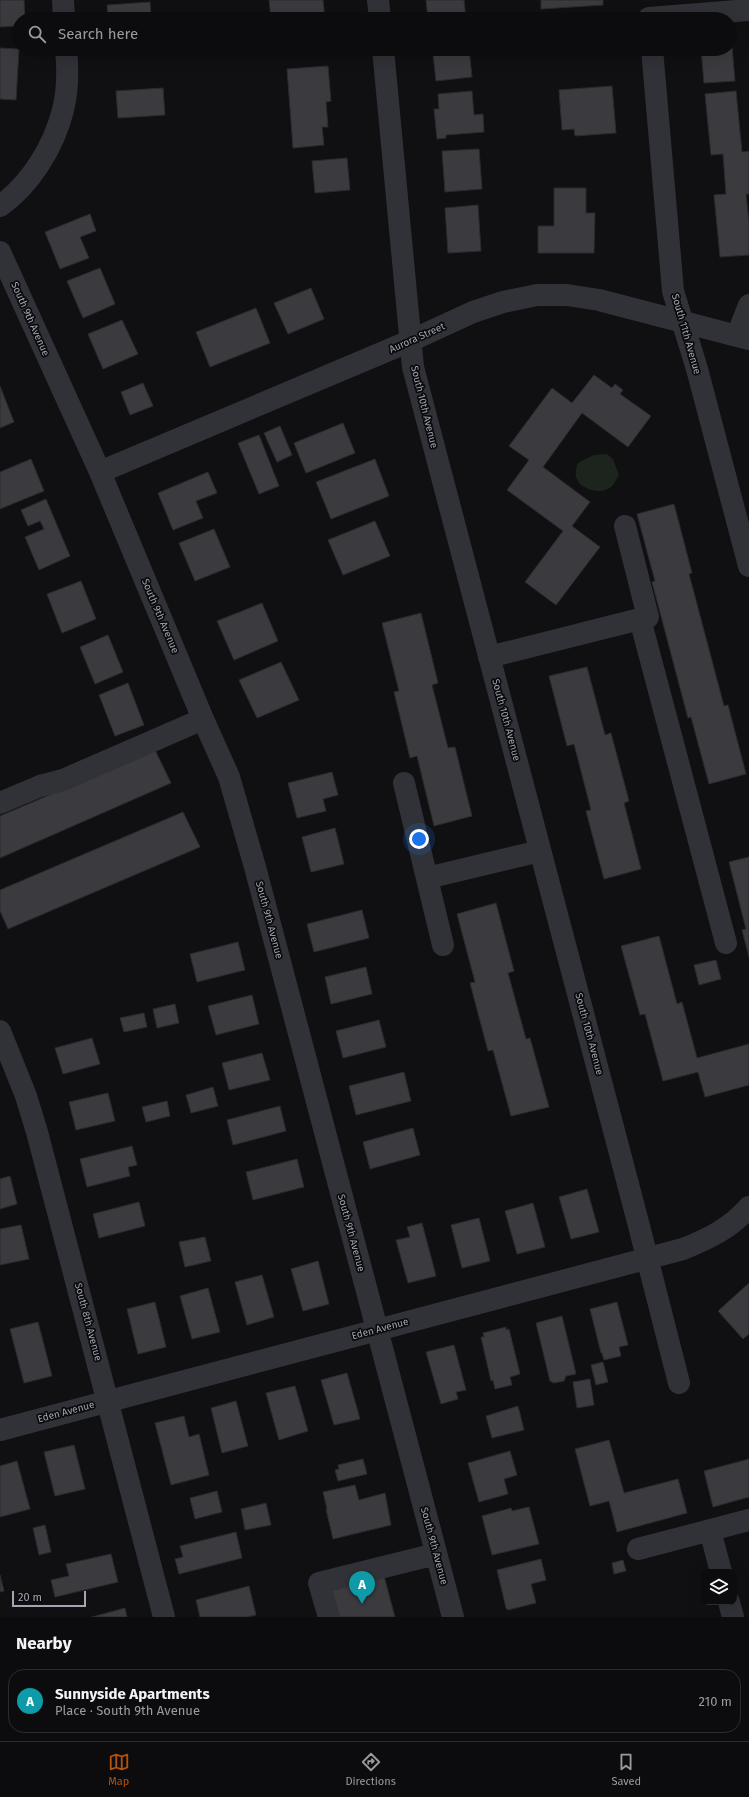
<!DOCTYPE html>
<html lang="en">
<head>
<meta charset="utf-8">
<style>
	:root { --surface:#0c0c0e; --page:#151517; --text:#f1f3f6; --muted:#9a9b9e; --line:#2c2c2e; --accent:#b45309 }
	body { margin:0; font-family:"Fira Sans",sans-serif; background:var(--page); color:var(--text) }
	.controls { position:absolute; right:12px; bottom:12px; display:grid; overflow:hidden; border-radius:8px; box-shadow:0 4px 16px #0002 }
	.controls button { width:36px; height:36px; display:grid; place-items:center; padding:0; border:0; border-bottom:1px solid var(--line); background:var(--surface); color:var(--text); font:20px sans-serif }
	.scale { position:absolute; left:12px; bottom:10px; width:74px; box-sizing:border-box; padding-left:4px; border:2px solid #a2a5b2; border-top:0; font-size:11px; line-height:14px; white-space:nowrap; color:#a2a5b2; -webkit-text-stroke:3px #0b0b0d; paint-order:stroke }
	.you { position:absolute; left:419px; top:839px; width:14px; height:14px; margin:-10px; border:3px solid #fff; border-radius:50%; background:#1a73e8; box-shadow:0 0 0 6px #1a73e833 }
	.badge { display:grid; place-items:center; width:26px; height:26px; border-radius:50%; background:var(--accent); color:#fff; font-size:13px; font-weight:700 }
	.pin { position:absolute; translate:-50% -33px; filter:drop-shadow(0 1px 2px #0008) }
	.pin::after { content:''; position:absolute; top:21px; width:14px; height:12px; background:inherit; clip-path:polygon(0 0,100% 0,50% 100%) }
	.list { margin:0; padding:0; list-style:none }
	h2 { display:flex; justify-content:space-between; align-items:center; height:52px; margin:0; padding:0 16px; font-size:17px }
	h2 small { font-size:13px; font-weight:400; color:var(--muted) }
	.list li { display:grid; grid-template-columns:26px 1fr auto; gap:12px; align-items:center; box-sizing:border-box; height:64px; margin:0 8px 8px; padding:0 8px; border:1px solid var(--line); border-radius:16px }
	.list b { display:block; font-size:15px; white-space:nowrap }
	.list p { margin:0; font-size:13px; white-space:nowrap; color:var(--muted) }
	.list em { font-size:13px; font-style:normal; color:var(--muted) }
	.icon { flex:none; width:22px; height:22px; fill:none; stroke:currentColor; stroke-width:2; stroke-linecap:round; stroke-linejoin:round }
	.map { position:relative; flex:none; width:749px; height:1617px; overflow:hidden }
	.search { position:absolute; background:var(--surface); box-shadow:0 4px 16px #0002; left:12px; right:12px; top:12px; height:44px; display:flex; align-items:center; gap:10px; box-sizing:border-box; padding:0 14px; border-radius:22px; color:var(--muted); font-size:15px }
	.sheet { height:124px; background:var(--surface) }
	nav { display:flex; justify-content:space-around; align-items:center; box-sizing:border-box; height:56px; border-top:1px solid var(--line); background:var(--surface); font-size:11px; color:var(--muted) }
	nav a { display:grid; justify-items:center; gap:2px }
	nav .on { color:var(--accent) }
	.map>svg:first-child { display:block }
	.green { fill:#1d241e }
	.building { fill:#3a3a3f; stroke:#2b2a2e }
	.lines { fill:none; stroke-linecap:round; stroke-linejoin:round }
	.minor { stroke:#313237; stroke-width:22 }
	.labels { text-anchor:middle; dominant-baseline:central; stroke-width:3.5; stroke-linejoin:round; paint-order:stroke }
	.street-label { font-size:10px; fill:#a2a5b2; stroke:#0b0b0d }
</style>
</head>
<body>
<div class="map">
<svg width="749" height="1617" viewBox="0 0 749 1617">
	<rect width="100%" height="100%" fill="#101012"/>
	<!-- green -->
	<path class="green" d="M607,454L613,459L619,475C617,478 615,483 612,486C604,495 584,491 578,481C574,475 576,469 578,463L594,455Z"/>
	<!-- building -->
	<path class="building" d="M0,0H24L25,19H19V26L0,27Z
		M269,0H323L325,19H271Z
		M426,0H464L466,19H428Z
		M541,0H603V5L541,9Z
		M150,2L151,19H108L107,5Z
		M730,24L735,81L704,83L701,49H730Z
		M0,48L19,49L16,100L0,99Z
		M435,49H469L472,77L436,81L433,54L435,53Z
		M328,66L331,101L326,102L328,127H322L324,145L293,148L287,69Z
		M612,86L616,133L575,136L574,129L562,130L559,90Z
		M163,88L165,115L118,118L116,91Z
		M472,91L474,115L483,114L484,132L446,135V138L437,139L434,109H439L438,94Z
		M736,91L742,152L749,151V194H746L749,223V255L720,257L714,195L726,194L723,154L711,155L705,94Z
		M479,149L482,189L445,192L442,151Z
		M347,158L350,190L315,193L312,161Z
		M554,188H586V213H595L594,253H538V226H554Z
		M478,205L481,251L448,253L445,208Z
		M90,214L96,231L80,237L89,258L60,269L45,232Z
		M100,268L115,304L83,318L67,281Z
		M311,288L324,319L288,334L274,303Z
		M256,308L270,343L210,367L196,332Z
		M122,320L138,354L103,369L88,334Z
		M594,375L612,388L615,384L623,390L620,394L651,416L628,447L582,413L543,467L590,502L572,526L600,547L556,605L525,582L563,531L507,490L529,460L509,446L552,388L572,403Z
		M143,383L153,406L130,415L121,392Z
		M0,386L14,422L0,428Z
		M343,423L355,453L306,473L294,443Z
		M280,426L292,455L277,462L264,433Z
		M259,435L279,486L259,494L238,443Z
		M31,459L44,491L0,509V472Z
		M375,459L389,496L331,519L316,482Z
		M208,472L217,493L196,501L203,518L173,530L158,493Z
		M46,499L70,556L39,570L25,537L44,529L40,521L28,526L21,510Z
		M674,504L692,573L689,574L724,706L728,705L746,774L709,784L691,717L688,718L652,582L655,581L637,514Z
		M375,521L390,556L343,575L328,540Z
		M214,529L230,567L195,581L179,543Z
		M81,581L96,619L62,633L47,594Z
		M262,603L278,641L234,660L217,621Z
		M421,613L438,683L432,685L448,748L455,747L472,816L434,826L417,756L410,758L394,692L399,691L382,623Z
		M108,635L123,672L95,684L80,647Z
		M281,662L299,700L257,718L239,680Z
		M587,667L605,735L611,733L629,801L624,803L641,869L604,879L586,811L591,810L574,744L567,746L549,676Z
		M128,683L144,725L115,736L99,695Z
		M155,750L171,783L0,858V816Z
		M332,772L338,795L323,799L326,811L297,818L288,783Z
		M183,812L200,847L8,929L0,911V890Z
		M335,828L344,864L311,872L302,837Z
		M749,857V957L742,930L746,929L729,862Z
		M496,903L514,971L508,973L526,1039L530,1038L549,1107L511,1116L493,1050L488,1051L470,983L475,982L457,914Z
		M362,910L369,938L314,952L307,924Z
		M659,936L677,1004L682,1002L697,1058L749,1044V1085L705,1097L698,1072L663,1081L645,1014L640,1015L621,946Z
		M238,942L245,970L197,982L190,954Z
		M716,960L721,979L699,985L694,965Z
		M366,967L372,994L331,1004L325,977Z
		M252,995L259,1024L216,1035L208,1006Z
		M175,1004L179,1023L157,1028L153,1009Z
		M144,1013L147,1027L124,1032L120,1018Z
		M379,1020L386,1047L343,1058L336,1031Z
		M92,1038L100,1064L63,1074L55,1048Z
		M262,1053L270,1080L229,1090L222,1063Z
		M404,1072L411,1101L356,1115L349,1086Z
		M213,1087L218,1106L191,1113L186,1095Z
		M108,1093L115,1121L76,1130L69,1102Z
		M167,1101L170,1116L146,1122L142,1107Z
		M280,1106L286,1131L233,1145L227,1120Z
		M413,1128L420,1155L370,1169L363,1142Z
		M132,1146L137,1165L128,1167L130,1176L87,1187L80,1159Z
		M297,1159L304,1187L253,1200L246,1172Z
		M10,1176L17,1204L0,1209V1179Z
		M587,1189L599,1232L571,1239L559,1197Z
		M139,1202L145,1226L99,1238L93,1214Z
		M533,1203L545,1247L517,1254L505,1211Z
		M479,1218L490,1261L462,1268L451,1225Z
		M422,1223L436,1276L408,1283L396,1240L410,1237L407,1227Z
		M21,1225L29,1259L0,1265V1229Z
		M205,1237L211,1261L185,1267L179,1242Z
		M318,1261L329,1304L303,1311L291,1269Z
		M262,1275L274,1317L247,1325L235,1282Z
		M749,1283V1334L743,1339L718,1311Z
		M208,1288L220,1332L192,1339L180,1296Z
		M155,1302L166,1347L138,1354L127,1309Z
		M617,1302L628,1345L619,1347L621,1356L604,1360L602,1353H601L590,1309Z
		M562,1316L576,1374L566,1376L564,1381L554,1383L550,1381L536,1323Z
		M38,1322L52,1376L24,1383L10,1329Z
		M506,1327V1330L509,1329L520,1374L510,1377L512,1385L495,1389L493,1380L491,1381L481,1337H484L483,1333Z
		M454,1345L466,1390L456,1392L458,1399L441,1404L426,1352Z
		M603,1362L608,1382L596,1385L591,1365Z
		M347,1373L360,1419L334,1425L321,1380Z
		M590,1379L594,1405L577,1408L573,1382Z
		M295,1386L308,1431L279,1440L266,1393Z
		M236,1401L248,1446L222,1453L211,1408Z
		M518,1406L524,1430L492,1438L486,1416Z
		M184,1416L189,1437L199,1434L209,1475L171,1485L155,1423Z
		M609,1440L624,1493L678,1479L687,1513L617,1532L609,1501L590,1506L575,1449Z
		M74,1445L85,1489L55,1496L44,1452Z
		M510,1451L517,1475L504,1479L508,1494L479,1502L468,1463Z
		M363,1459L367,1474L338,1481L335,1470L339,1469L338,1465Z
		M749,1459V1497L713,1507L704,1471Z
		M17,1461L30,1509L0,1517V1466Z
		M355,1485L359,1500L385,1493L391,1525L333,1539L326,1509H327L323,1492Z
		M217,1491L222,1512L195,1519L190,1498Z
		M266,1503L271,1525L245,1530L241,1509Z
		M529,1507L539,1544L492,1555L482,1516L511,1508L512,1511Z
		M45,1525L51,1552L39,1555L33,1528Z
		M236,1532L242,1558L179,1574L175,1559L183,1557L180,1546Z
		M111,1554L118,1582L55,1597L51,1580L69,1576L66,1564Z
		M541,1559L546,1580L531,1584L536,1603L508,1610L506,1608L497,1570Z
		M623,1560L626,1571L614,1574L612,1563Z
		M0,1575L4,1591L0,1592Z
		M384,1576L395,1617H337L330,1590Z
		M249,1586L256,1615L247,1617H200L196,1600Z
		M125,1608L127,1617H92Z"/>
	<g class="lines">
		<!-- minor -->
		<path class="minor" d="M63,0L64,19
			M378,0L380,19
			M649,18L749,10
			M383,49L413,367L638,1222L679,1383
			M652,49L673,291L697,369L749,566
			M0,206C31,184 54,146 63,110C68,90 68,69 66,49
			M0,252L100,472L203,719L229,777L255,867L453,1617
			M737,336L749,305
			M100,472L410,341L473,312L503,302L537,295H567L599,300L749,339
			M640,619L726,943
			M489,657L648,617L625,526
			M404,783L443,945
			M0,803L40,786L63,780L203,719
			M427,878L540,851
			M0,1031L26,1096L37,1132L164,1617
			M0,1430L683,1249C708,1239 731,1228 749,1207
			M710,1530L721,1572
			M638,1549L749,1520
			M729,1602L733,1617
			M329,1617L319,1583L436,1554"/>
	</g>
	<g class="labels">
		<!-- street labels -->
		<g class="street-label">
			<text transform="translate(30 319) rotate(66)">South 9th Avenue</text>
			<text transform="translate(686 334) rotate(74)">South 11th Avenue</text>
			<text transform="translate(417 338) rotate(-24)">Aurora Street</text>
			<text transform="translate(424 407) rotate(76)">South 10th Avenue</text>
			<text transform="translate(160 616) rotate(67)">South 9th Avenue</text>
			<text transform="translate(506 720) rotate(75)">South 10th Avenue</text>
			<text transform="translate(269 920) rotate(75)">South 9th Avenue</text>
			<text transform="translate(589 1034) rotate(75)">South 10th Avenue</text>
			<text transform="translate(351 1233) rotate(75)">South 9th Avenue</text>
			<text transform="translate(88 1322) rotate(75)">South 8th Avenue</text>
			<text transform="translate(380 1329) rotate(-15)">Eden Avenue</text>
			<text transform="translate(66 1412) rotate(-15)">Eden Avenue</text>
			<text transform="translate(434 1546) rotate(75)">South 9th Avenue</text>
		</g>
	</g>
</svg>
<div class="controls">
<button><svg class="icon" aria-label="layers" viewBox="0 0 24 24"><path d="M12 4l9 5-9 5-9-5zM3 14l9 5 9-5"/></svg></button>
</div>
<div class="scale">20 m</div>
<div class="you"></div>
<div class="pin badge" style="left:362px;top:1604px;background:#0f9aa8">A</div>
<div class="search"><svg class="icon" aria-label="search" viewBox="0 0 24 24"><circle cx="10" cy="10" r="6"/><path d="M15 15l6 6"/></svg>Search here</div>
</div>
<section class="sheet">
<h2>Nearby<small></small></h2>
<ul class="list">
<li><span class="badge" style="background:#0f9aa8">A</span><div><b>Sunnyside Apartments</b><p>Place · South 9th Avenue</p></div><em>210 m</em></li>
</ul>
</section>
<nav>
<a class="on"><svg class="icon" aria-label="map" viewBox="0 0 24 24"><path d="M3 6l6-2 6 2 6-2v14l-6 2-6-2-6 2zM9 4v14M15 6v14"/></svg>Map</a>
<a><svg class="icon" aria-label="directions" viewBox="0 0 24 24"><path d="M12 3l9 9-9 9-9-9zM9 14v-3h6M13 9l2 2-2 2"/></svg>Directions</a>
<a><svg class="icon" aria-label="saved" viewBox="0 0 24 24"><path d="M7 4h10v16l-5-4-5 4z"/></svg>Saved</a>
</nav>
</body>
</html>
